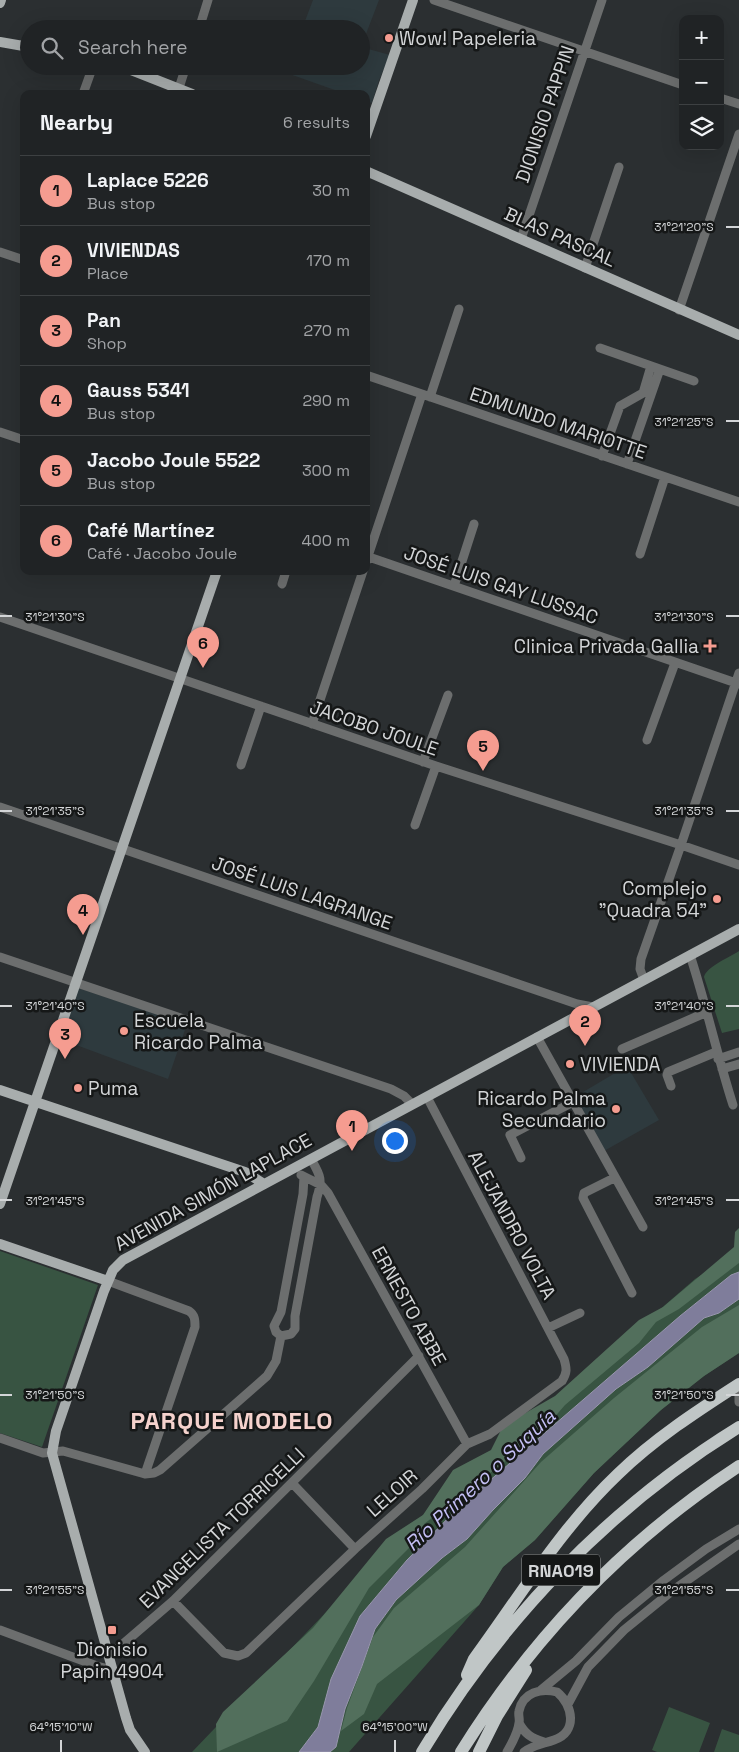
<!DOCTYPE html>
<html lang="en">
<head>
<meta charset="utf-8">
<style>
	:root { --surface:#202325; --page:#2d2f32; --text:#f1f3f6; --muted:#a2a4a7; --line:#3d4042; --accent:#f59c90 }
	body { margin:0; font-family:"Space Grotesk",sans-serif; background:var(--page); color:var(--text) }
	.controls { position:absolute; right:15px; top:15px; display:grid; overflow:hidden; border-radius:10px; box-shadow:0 5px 20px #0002 }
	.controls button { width:45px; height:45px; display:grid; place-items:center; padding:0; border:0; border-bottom:1px solid var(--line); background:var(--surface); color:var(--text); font:25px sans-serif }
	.you { position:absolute; left:394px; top:1140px; width:18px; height:18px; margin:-12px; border:4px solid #fff; border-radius:50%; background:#1a73e8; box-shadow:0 0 0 8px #1a73e833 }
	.badge { display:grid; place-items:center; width:32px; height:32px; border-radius:50%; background:var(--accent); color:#111; font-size:16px; font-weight:700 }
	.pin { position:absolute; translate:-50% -41px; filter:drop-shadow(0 1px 2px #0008) }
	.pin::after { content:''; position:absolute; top:26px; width:18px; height:15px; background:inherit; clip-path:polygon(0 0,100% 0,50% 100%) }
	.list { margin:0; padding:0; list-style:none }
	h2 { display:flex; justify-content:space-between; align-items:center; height:65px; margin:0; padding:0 20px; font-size:21px }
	h2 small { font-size:16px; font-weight:400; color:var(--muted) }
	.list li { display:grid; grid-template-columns:32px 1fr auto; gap:15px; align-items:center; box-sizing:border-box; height:70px; padding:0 20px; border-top:1px solid var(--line) }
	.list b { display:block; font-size:19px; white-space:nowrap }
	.list p { margin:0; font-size:16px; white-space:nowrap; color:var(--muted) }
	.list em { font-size:16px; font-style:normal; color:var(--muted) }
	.icon { flex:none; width:28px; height:28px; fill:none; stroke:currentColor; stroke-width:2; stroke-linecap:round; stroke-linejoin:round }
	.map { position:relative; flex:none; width:739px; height:1752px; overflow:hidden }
	.search { position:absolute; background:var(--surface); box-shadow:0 5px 20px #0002; left:20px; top:20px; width:350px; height:55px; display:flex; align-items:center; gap:12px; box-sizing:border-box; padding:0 18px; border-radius:28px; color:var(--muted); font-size:19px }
	.panel { position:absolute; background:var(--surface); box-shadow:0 5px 20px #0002; left:20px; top:90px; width:350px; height:485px; border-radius:10px }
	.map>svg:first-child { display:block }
	.built { fill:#2e3a3e }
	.green { fill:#385442 }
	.forest { fill:#526f5c }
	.water { fill:#7f7d9b; stroke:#9897ad }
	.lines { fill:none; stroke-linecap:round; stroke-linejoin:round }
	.minor { stroke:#6c6e6e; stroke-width:9 }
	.major { stroke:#a8adad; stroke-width:10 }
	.highway { stroke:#c0c6c6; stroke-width:12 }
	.ticks { fill:none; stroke:#d3d5d7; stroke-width:2 }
	.poi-dot { fill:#f59c90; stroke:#151717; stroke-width:2 }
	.labels { text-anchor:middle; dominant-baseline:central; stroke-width:5; stroke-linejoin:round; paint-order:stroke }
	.shield { fill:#151717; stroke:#9a9c9d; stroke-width:1 }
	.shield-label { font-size:18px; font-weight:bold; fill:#d3d5d7 }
	.poi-label { font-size:19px; fill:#d3d5d7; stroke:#151717; text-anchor:start }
	.street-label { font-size:19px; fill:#d3d5d7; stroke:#151717 }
	.water-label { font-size:20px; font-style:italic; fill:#c4bff5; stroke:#151717 }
	.district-label { font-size:24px; font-weight:bold; letter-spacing:1px; fill:#f5d2cd; stroke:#151717 }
	.ticks-label { font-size:12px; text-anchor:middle; fill:#d3d5d7; stroke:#151717; stroke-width:5; stroke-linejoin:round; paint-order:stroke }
</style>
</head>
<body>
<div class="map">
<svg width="739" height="1752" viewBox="0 0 739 1752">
	<rect width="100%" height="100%" fill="#2b2f31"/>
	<!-- built -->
	<path class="built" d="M313,0H379L361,47L390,55L379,80L372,103L366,101V94H346L284,72L286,66H361V29H302Z
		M78,988L187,1024L168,1079L60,1039Z
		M627,1066L659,1120L604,1151L573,1098Z"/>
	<!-- green -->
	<path class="green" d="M739,951V1029L722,1033L704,977C706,967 730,957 739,951Z
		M0,1251L98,1285L42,1447L0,1433Z
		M739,1252V1272L731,1275L680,1316L458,1508L407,1560L360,1616L318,1727L299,1752H192L400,1535L695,1279Z
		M739,1299V1353L704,1376L661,1410L594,1473L535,1540L503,1567L479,1605L349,1752H330L336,1747L345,1709L362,1666L375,1629L396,1600L442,1558L467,1539L493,1510L525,1478L543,1454L616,1389L648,1367L704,1318L719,1313Z
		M669,1707L710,1723L699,1752H657L652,1750Z
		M722,1729L739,1735V1752H714Z"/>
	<!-- forest -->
	<path class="forest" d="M739,1228V1263L679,1309L656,1322L639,1343L565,1405L539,1435L424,1524L420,1537L369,1588L314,1681L287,1721L217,1752L216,1724L223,1712L313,1628L386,1539L423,1515L453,1470L491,1450L503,1426L555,1396L639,1320L663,1307L734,1247L735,1232Z
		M739,1305V1353L704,1376L661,1410L594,1473L535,1540L503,1567L479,1605L377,1684L364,1714L341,1731L347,1708L373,1637L394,1608L465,1547L541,1462L614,1398L702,1327Z"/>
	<!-- water -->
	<path class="water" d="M739,1272V1299L719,1313L704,1318L648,1367L616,1389L543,1454L525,1478L493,1510L467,1539L442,1558L396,1600L375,1629L362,1666L345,1709L336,1747L330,1752H299L318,1727L331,1679L360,1616L407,1560L458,1508L680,1316L731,1275Z"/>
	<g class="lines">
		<!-- minor -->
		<path class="minor" d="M434,0L683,85
			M199,29L208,0
			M179,88L186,66
			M83,94L93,66
			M720,98L739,104
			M521,239L602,0
			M0,252L24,260
			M585,268L619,167
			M679,310L739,134
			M600,348L694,381
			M366,375L739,502
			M430,397L459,309
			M0,432L24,440
			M602,456L620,406L643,393L651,366
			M627,464L660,369
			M640,554L665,477
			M366,556L739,684
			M366,562L422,394
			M282,584L286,571
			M454,586L474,524
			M0,617L436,766L681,845L739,865
			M312,724L363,571
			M647,740L675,663
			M423,762L448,695
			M241,765L261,706
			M0,807L577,1004L593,1007
			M415,825L436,766
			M690,955C706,1004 717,1055 733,1105
			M0,957L391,1089L404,1096L412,1104
			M644,980L640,969L641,959L681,845L739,673
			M537,1037L643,1227
			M622,1049L707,1012
			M718,1059L739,1052
			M722,1069L739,1064
			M671,1086L667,1075L668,1072L716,1052
			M521,1158L510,1135L573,1102
			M301,1175L321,1185L328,1193L467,1444
			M304,1177L303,1194L281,1312L274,1326L276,1332L281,1336L291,1334L295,1329V1316L317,1197C323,1179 320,1175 311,1159
			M614,1178L584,1193L583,1198L632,1293
			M108,1281L189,1311C195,1315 195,1320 195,1327L145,1474
			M548,1328L580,1313
			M739,1388V1402
			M0,1438L43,1453L63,1451L145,1474L154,1473L160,1470L267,1376L276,1361L281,1336
			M292,1483L355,1549
			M173,1601L224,1653L238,1656L246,1653L355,1549L422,1489L467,1444L490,1434L562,1381C567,1373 567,1369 564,1359L427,1097
			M0,1630L97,1666L112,1670
			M109,1656L173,1601L419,1356
			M541,1690L576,1661L619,1617L664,1580L706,1549L739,1529
			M568,1704L588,1667L624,1630L672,1591L739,1544
			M519,1723C525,1734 531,1738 544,1742
			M507,1752C512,1743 518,1733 519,1723C520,1719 518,1715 519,1711C523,1692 541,1688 557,1692C573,1705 578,1732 554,1740C543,1744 533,1745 524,1752"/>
		<!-- major -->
		<path class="major" d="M0,3L1,0
			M0,42L29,47
			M121,66L192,94
			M366,136L413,0
			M366,171L739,335
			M0,1090L245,1172L264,1184
			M0,1204L217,571
			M0,1244L108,1281
			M145,1752L130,1730L126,1718L52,1453L56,1431L104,1291L113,1270L123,1260L739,929"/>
		<!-- highway -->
		<path class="highway" d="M467,1675L474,1659C520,1596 561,1528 618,1474C654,1439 697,1411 739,1384
			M422,1752C500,1621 609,1507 739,1427
			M461,1752C532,1638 626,1540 739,1466
			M479,1752L497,1716L526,1670"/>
	</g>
	<!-- ticks -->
	<path class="ticks" d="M726,227H739M726,421H739M0,616H12M726,616H739M0,811H12M726,811H739M0,1006H12M726,1006H739M0,1200H12M726,1200H739M0,1395H12M726,1395H739M0,1590H12M726,1590H739M61,1740V1752M395,1740V1752"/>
	<!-- markers -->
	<g class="poi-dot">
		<circle cx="389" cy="38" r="5"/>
		<path d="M707.5 638.5h5v5h5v5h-5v5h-5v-5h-5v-5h5z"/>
		<circle cx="717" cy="899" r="5"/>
		<circle cx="124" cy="1031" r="5"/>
		<circle cx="570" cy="1064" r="5"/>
		<circle cx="78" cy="1088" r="5"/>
		<circle cx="616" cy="1109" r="5"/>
		<rect x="107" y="1625" width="10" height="10" rx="2.5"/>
	</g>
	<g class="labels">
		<!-- shield labels -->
		<rect class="shield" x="522" y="1554.5" width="78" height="31" rx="4"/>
		<g class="shield-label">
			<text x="561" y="1570">RNA019</text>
		</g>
		<!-- poi labels -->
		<g class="poi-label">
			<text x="399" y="38">Wow! Papeleria</text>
			<text x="699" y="646" text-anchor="end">Clinica Privada Gallia</text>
			<text x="707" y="888" text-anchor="end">Complejo<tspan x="707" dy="22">"Quadra 54"</tspan></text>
			<text x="134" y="1020">Escuela<tspan x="134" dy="22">Ricardo Palma</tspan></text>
			<text x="580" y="1064">VIVIENDA</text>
			<text x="88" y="1088">Puma</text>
			<text x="606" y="1098" text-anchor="end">Ricardo Palma<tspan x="606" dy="22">Secundario</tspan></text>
			<text x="112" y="1649" text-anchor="middle">Dionisio<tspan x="112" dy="22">Papin 4904</tspan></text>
		</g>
		<!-- street labels -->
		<g class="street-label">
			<text transform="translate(545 114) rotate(-71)">DIONISIO PAPPIN</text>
			<text transform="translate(560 237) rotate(24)">BLAS PASCAL</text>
			<text transform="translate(558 423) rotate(19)">EDMUNDO MARIOTTE</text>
			<text transform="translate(501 585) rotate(19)">JOSÉ LUIS GAY LUSSAC</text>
			<text transform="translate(374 728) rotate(19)">JACOBO JOULE</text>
			<text transform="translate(302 893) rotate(19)">JOSÉ LUIS LAGRANGE</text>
			<text transform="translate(213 1192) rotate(-29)">AVENIDA SIMÓN LAPLACE</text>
			<text transform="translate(512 1225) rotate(62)">ALEJANDRO VOLTA</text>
			<text transform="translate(409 1306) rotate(61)">ERNESTO ABBE</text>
			<text transform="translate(392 1493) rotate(-42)">LELOIR</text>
			<text transform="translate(222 1528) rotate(-44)">EVANGELISTA TORRICELLI</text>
		</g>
		<!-- water labels -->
		<g class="water-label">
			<text transform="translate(480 1480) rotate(-43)">Río Primero o Suquía</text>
		</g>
		<!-- district labels -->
		<g class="district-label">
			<text x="232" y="1420">PARQUE MODELO</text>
		</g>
	</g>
	<g class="ticks-label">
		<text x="684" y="231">31°21'20"S</text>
		<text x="684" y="426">31°21'25"S</text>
		<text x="55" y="621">31°21'30"S</text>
		<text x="684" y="621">31°21'30"S</text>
		<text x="55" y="815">31°21'35"S</text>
		<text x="684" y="815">31°21'35"S</text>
		<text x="55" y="1010">31°21'40"S</text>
		<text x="684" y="1010">31°21'40"S</text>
		<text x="55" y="1205">31°21'45"S</text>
		<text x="684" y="1205">31°21'45"S</text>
		<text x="55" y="1399">31°21'50"S</text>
		<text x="684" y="1399">31°21'50"S</text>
		<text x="55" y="1594">31°21'55"S</text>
		<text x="684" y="1594">31°21'55"S</text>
		<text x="61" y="1731">64°15'10"W</text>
		<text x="395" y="1731">64°15'00"W</text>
	</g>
</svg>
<div class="controls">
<button>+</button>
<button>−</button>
<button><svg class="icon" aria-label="layers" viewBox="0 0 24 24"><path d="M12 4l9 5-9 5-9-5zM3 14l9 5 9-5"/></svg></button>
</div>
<div class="you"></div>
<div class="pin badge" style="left:352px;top:1151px">1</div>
<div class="pin badge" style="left:585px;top:1046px">2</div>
<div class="pin badge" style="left:65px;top:1059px">3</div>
<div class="pin badge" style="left:83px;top:935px">4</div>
<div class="pin badge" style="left:483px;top:771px">5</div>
<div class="pin badge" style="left:203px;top:668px">6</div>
<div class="search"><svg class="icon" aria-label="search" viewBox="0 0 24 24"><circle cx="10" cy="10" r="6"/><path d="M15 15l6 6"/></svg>Search here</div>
<section class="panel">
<h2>Nearby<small>6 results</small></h2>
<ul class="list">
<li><span class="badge">1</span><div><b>Laplace 5226</b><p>Bus stop</p></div><em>30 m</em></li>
<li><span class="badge">2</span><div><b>VIVIENDAS</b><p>Place</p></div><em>170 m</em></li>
<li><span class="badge">3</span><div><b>Pan</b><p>Shop</p></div><em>270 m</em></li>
<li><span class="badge">4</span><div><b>Gauss 5341</b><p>Bus stop</p></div><em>290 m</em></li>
<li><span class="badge">5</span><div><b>Jacobo Joule 5522</b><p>Bus stop</p></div><em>300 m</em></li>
<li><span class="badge">6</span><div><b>Café Martínez</b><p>Café · Jacobo Joule</p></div><em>400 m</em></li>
</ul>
</section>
</div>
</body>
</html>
